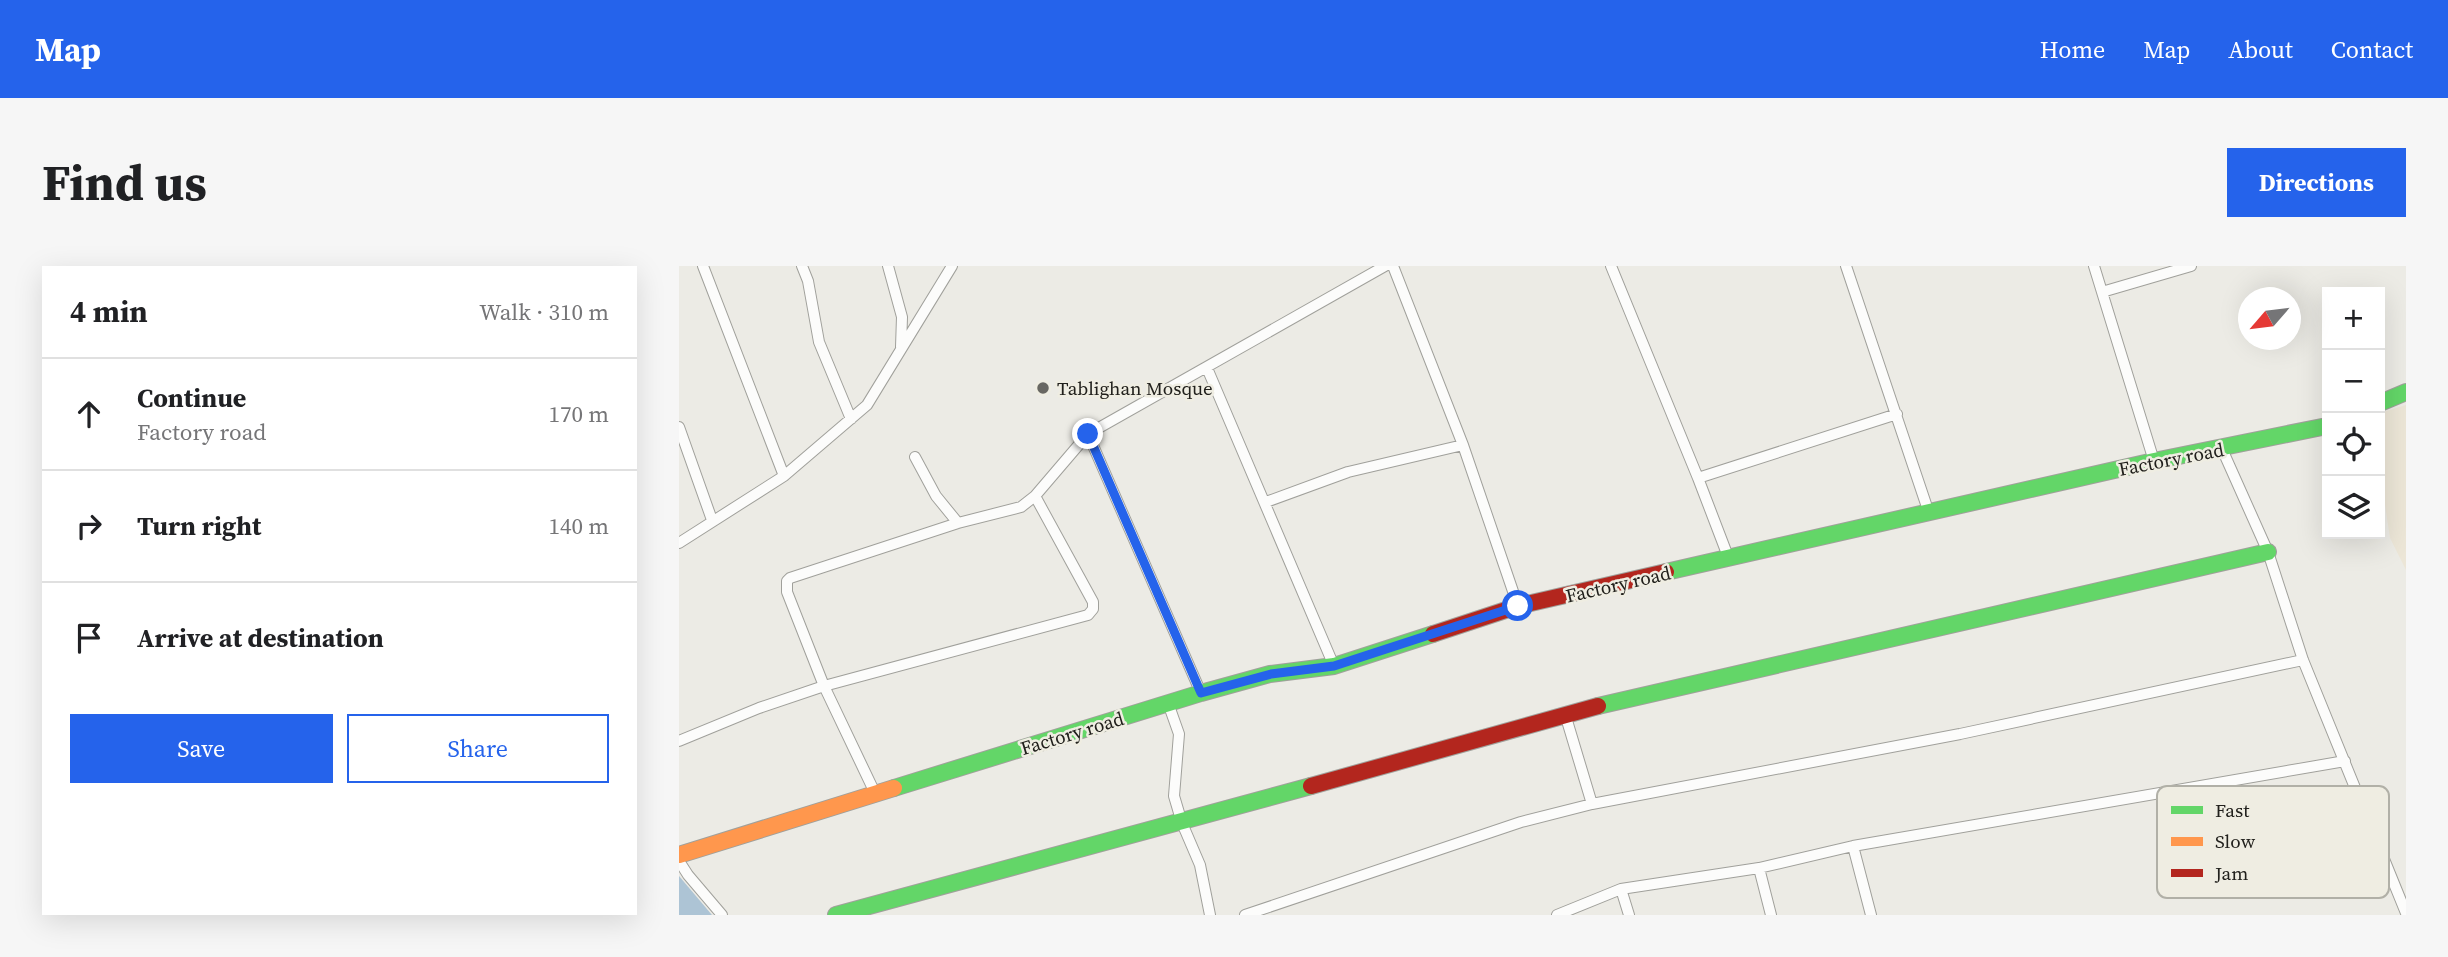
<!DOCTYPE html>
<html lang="en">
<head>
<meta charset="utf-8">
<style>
	:root { --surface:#fff; --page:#f6f6f6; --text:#202124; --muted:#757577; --line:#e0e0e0; --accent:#2563eb }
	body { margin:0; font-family:"Source Serif 4",serif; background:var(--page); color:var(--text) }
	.controls { position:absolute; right:21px; top:21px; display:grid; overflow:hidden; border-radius:0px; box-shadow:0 7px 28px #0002 }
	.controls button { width:63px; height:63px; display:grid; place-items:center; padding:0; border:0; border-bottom:2px solid var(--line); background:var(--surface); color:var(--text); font:35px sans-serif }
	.compass { position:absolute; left:1559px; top:21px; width:63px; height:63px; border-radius:50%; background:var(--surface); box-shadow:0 7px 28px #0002; rotate:242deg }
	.stop { position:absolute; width:21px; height:21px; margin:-16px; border:5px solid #2563eb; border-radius:50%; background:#fff }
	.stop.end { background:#2563eb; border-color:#fff; box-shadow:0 2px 7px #0008 }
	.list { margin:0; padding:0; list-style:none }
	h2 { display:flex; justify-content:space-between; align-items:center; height:91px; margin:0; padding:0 28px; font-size:30px }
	h2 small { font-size:23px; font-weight:400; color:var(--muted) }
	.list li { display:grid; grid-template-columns:46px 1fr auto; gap:21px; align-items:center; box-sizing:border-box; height:112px; padding:0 28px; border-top:2px solid var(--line) }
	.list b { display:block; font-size:26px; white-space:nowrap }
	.list p { margin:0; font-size:23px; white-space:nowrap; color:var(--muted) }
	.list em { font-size:23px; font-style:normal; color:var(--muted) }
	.actions { display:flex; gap:14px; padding:21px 28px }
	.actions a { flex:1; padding:16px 0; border:2px solid var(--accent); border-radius:0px; text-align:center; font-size:24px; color:var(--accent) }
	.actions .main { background:var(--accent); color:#fff }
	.icon { flex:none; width:38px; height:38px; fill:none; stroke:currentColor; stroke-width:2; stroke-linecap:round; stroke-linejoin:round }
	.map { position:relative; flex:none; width:1727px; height:649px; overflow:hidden; border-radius:0px }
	header { display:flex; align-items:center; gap:42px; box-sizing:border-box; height:98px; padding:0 35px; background:var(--accent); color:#fff }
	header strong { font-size:33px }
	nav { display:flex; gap:38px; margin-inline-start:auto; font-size:24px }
	.intro { display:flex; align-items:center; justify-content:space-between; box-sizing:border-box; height:168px; padding:0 42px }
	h1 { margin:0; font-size:49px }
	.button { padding:18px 32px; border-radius:0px; background:var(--accent); color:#fff; font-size:24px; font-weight:700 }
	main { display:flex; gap:42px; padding:0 42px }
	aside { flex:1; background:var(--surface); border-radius:0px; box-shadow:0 7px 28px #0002 }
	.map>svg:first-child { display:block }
	.industrial { fill:#ece6d7 }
	.water { fill:#adc4d5 }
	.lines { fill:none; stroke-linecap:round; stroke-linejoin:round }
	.street-casing { stroke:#a0a09b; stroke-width:12 }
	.fast-casing { stroke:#a0a09b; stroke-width:18 }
	.slow-casing { stroke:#a0a09b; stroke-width:18 }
	.jam-casing { stroke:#a0a09b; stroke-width:18 }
	.street { stroke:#fcfcfb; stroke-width:10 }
	.fast { stroke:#63d668; stroke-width:16 }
	.slow { stroke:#ff974d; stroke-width:16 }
	.jam { stroke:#b3261e; stroke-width:16 }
	.route { stroke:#2563eb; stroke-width:9 }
	.poi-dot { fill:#686762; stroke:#efede2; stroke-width:2.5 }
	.labels { text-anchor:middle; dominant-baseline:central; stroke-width:5; stroke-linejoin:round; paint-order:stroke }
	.poi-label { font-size:19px; fill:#21201c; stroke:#efede2; text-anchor:start }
	.street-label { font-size:19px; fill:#21201c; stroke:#efede2 }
	.key { fill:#efede2; stroke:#b1b0a7; stroke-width:2 }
	.key-label { font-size:19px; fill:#21201c }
</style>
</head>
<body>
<header>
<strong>Map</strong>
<nav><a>Home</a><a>Map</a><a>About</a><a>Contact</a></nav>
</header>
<div class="intro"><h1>Find us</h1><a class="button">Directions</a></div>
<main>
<aside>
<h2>4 min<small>Walk · 310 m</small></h2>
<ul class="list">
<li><svg class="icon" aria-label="ahead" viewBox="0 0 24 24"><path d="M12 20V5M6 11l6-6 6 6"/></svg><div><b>Continue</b><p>Factory road</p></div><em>170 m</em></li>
<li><svg class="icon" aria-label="right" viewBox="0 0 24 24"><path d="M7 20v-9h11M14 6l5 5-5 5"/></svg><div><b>Turn right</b></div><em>140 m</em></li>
<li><svg class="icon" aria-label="arrive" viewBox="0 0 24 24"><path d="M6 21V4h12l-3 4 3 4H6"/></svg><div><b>Arrive at destination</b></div></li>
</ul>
<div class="actions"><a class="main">Save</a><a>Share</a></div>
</aside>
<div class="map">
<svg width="1727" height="649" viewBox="0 0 1727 649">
	<rect width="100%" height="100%" fill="#ecebe5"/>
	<!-- industrial -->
	<path class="industrial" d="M1727,139V304L1711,272L1701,206V147Z"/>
	<!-- water -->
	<path class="water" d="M0,610L33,649H0Z"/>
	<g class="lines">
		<defs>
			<path id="street" d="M24,0L105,210
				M123,0L129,15L140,76L172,153
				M209,0L223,51L222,81
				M714,0L784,179L839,340
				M932,0L1019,212L1050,293
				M1167,0L1250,247
				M1415,0L1475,195
				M1423,26L1512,0
				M528,102L655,400
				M0,161L33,254
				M409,168L522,427
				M1543,183L1589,286L1624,394L1727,647
				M236,191L257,230L279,257
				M1019,212L1218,148
				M587,236L669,206L784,179
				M0,277L105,210L188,139L273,0
				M489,437L500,468L495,530L503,557L521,599L531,649
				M886,448L913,538
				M0,475L80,442L145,420L409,349L414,343V336L356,230
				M196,527L145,420L108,326V315L111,312L279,257L342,241L356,230L409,168L706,0
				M1174,580L1192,649
				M0,595L9,609L43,649
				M1080,602L1092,649
				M942,623L950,649
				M566,649L842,556L913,538L1281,468L1624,394
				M878,649L942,623L1080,602L1174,580L1666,495"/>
			<path id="fast" d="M1701,137L1727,126
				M987,306L1475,195L1648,160
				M919,440L1589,286
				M215,522L522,427L591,408L655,400L754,368
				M157,649L632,520"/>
			<path id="slow" d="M0,589L215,522"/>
			<path id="jam" d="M754,368L839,340L987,306
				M632,520L919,440"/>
		</defs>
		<!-- street casing -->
		<use href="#street" class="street-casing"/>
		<!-- fast casing -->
		<use href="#fast" class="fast-casing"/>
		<!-- slow casing -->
		<use href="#slow" class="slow-casing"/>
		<!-- jam casing -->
		<use href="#jam" class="jam-casing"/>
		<!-- street -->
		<use href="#street" class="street"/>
		<!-- fast -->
		<use href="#fast" class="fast"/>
		<!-- slow -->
		<use href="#slow" class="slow"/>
		<!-- jam -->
		<use href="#jam" class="jam"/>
	</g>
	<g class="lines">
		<!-- route -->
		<path class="route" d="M409,168L522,427L592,408L655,400L839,340"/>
	</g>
	<!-- markers -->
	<circle class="poi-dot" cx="364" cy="122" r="7"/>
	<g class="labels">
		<!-- poi labels -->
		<g class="poi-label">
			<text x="378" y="122">Tablighan Mosque</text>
		</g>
		<!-- street labels -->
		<g class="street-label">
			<text transform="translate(1492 193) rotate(-11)">Factory road</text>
			<text transform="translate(939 318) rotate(-13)">Factory road</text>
			<text transform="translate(393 467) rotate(-17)">Factory road</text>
		</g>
	</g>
	<!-- legend -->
	<rect x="1478" y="520" width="232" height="112" rx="10" class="key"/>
	<rect x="1492" y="540" width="32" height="8" fill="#63d668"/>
	<rect x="1492" y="571" width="32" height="9" fill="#ff974d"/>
	<rect x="1492" y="603" width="32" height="8" fill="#b3261e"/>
	<g class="key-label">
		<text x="1536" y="551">Fast</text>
		<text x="1536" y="582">Slow</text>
		<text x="1536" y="614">Jam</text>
	</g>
</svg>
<div class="controls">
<button>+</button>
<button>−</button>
<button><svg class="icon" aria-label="locate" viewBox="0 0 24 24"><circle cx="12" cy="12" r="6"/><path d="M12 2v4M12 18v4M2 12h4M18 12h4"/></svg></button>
<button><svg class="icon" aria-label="layers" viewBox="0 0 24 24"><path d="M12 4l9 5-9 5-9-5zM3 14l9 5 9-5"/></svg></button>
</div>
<svg class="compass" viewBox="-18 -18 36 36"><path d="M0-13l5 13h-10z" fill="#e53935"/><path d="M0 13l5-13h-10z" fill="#757577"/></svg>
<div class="stop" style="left:839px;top:340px"></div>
<div class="stop end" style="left:409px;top:168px"></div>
</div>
</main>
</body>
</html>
